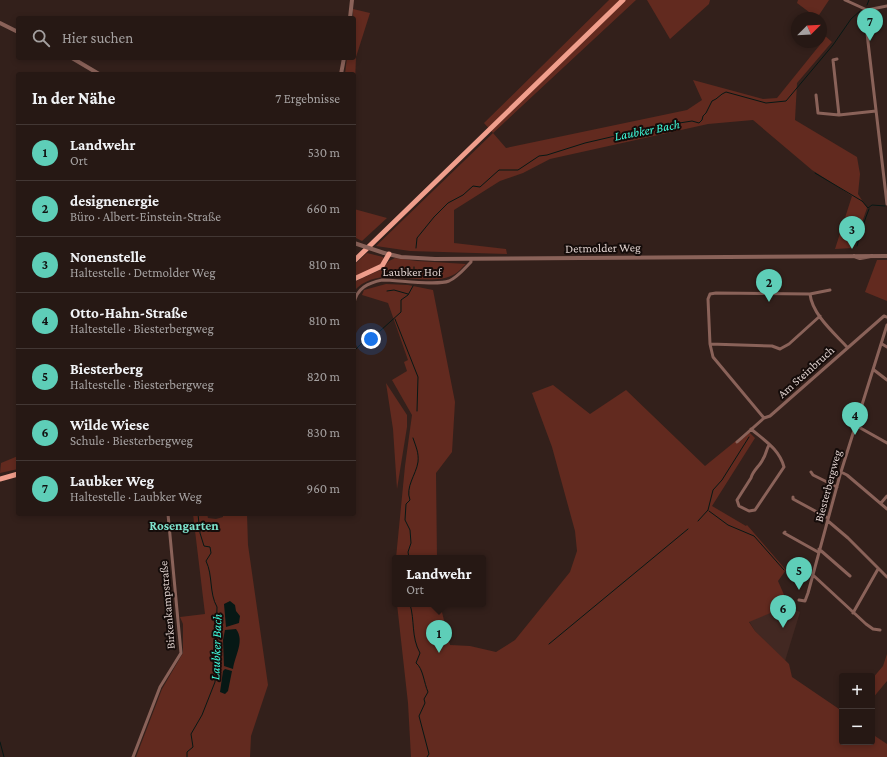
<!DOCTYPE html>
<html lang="de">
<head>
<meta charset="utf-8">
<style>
	:root { --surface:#261814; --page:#322522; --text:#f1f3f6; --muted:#a4a0a0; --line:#423734; --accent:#5eceb8 }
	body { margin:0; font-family:"Crimson Pro",serif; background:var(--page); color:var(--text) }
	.controls { position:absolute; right:12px; bottom:12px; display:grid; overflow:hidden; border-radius:4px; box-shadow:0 2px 6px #0003 }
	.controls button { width:36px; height:36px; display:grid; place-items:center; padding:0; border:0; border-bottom:1px solid var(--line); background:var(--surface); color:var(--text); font:20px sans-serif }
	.compass { position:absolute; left:791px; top:12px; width:36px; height:36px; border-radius:50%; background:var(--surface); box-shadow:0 2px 6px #0003; rotate:66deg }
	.you { position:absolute; left:371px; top:339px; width:14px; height:14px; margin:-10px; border:3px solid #fff; border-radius:50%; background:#1a73e8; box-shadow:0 0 0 6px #1a73e833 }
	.badge { display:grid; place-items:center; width:26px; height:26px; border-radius:50%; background:var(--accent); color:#111; font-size:13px; font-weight:700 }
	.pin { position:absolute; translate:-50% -33px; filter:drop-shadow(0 1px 2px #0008) }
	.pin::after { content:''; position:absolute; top:21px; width:14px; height:12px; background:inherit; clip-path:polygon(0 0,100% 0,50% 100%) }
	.popup { position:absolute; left:392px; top:555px; width:94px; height:52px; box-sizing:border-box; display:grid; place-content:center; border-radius:4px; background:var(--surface); filter:drop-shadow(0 1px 3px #0005); font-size:13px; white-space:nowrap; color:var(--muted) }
	.popup b { font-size:15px; color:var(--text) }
	.popup::after { content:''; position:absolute; left:50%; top:100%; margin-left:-8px; border:8px solid transparent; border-top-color:var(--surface) }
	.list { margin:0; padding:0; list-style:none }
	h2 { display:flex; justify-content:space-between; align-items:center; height:52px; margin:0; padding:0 16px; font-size:17px }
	h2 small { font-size:13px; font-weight:400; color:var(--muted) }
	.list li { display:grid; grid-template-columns:26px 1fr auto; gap:12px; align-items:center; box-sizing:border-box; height:56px; padding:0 16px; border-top:1px solid var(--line) }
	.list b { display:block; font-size:15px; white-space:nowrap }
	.list p { margin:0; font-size:13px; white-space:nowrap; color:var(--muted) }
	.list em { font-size:13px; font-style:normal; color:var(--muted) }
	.icon { flex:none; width:22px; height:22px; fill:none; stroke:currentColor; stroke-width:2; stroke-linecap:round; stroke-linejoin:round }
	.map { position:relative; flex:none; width:887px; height:757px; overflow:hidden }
	.search { position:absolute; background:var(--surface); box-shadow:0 2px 6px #0003; left:16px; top:16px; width:340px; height:44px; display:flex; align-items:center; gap:10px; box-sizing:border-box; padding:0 14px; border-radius:4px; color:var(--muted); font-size:15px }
	.panel { position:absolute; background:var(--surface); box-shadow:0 2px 6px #0003; left:16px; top:72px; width:340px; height:444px; border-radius:4px }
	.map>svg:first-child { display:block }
	.built { fill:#422822 }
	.green { fill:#622a1f }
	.water { fill:#071815 }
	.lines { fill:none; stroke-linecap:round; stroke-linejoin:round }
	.stream { stroke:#071815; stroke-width:1 }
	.minor { stroke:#8a6259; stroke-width:3 }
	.tertiary { stroke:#8a6259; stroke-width:4 }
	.primary { stroke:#f09e8c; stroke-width:5 }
	.tertiary-bridge { stroke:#8a6259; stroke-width:4 }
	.labels { text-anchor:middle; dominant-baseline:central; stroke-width:4; stroke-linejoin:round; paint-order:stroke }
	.street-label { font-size:12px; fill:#ded0cd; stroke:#150c0a }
	.water-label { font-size:13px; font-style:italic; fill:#3ef9d9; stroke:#150c0a }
	.neighbourhood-label { font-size:13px; font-weight:bold; fill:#7ee3cd; stroke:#150c0a }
</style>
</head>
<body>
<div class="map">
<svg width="887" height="757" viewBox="0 0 887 757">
	<rect width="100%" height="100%" fill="#33201b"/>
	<!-- built -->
	<path class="built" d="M787,606L800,612L785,661L755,631L749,621Z"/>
	<!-- green -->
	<path class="green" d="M609,0H636L493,133L506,148L687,110L702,100L693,80L763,99L777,98L823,41L821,28L824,35L832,42L797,83L795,120L857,157L860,174L858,194L867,208L853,248L835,249L852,196L812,170L753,120L708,124L550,159L523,173L500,181L454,210V243L506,249L507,254L410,251L376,246L493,133L484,123Z
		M647,0H710L709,4L670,39Z
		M798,0H829L817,18L797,3Z
		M353,9L370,13L356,57L354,105V74H345L347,58H354Z
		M354,209L387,218L362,241L354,237Z
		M367,253L383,257L384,259L381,264L354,277V265Z
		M395,258L417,261L466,264C462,267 459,272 455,274C424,291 381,261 354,291V282L382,269L389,261Z
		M877,260H887V301L865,292Z
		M386,284L408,285L433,290L455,402L452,452L436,473L437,558H396L405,466L412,415L392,380L407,371L404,362L408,360L388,303L362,295L364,290Z
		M386,383L407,415V427L397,489L393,429Z
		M553,385L590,414L626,390L705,466L748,431L755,438L712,506L746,526L747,525L786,570L778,581L785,597L782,601L771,606L773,612L749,622L755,631L789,664L792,677L842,711V742H872V734L887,744V757H411L408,703L397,604H440L450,645L470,646L496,652L515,640L570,572L577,551L575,531L552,447L532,393Z
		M18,456V469L0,473L1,463Z
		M193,514H207L208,518L216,519L223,517V514H247L248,545L268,685L251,736L250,757H136L162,689L183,653V624L180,617L205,614Z
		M887,654V681L872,699V679L883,666Z"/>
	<!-- water -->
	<path class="water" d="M230,601L235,605L236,611L240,616L239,623L226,627L224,604Z
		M236,629C245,641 235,655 233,669L224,666L223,640L225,630Z
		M225,669L232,671L228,691L225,694L220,692L223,671Z"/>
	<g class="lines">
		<!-- stream -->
		<path class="stream" d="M867,5L869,0
			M815,173L862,201L868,208L872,205L885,206
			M857,246C861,233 864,221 869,209
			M416,248L417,238L434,217L448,203L463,195L473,186L480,187L499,170H518L539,156L547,155L585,143L654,127L692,121L699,123L702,120L703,116L706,113L712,101C718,99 720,94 726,92L766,103L786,101L833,45L851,19L860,11
			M414,275V267
			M387,291L394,290L408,294
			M395,319L418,377L417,411
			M354,351L364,341L380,331L401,312V300L408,295L413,286
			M709,511L728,525L754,536L784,570
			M698,521L708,510L713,490L722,480L749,437
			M409,558L408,552L411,543L410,530L405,520L406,504L410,500C405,487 416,475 418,462C419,453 416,447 413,438
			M410,604C415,621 411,637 420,653L416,663C423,668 424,683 428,692L424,699L425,703L419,716L429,754L427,757
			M549,644L688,529
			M0,742L4,757
			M187,757V752L193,747L191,734L202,715L215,682L217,607C209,593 213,575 206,561L211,553L210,547L204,546L200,533L198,514"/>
		<!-- minor -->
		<path class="minor" d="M845,0L867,10
			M867,10L865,14L868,42L887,204
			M867,10L887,6
			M837,59L833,60L839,115
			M816,95L818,113L839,115L876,111
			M810,294L830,290
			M354,303C357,288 368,283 382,280C398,280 436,286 449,281C458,277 464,269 471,262V259
			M710,344L772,346L780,349L789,344L820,316
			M882,344L887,347
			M874,370L887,380
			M764,418L713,357L710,344L708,299L710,294L716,293L810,294C812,314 834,333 847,347
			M855,425L887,443
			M751,429C765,441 779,449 784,467L755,510L749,511L739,506L737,500L751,478C753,470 760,466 763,459C766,455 766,450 769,445
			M737,442L764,418L770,416L884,316L887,317
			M811,472L813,475L837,487
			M841,472L847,475L887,509
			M793,497V499L828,518
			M881,503L887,496
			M828,521L848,538L887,577
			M785,532L784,533L818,552
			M819,549L850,576
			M813,575L866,624L873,629L880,630
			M799,600L805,601L808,593L840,475L887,325
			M853,613L878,569
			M133,757L160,687L181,653L168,514"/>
		<!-- tertiary -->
		<path class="tertiary" d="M350,18L352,0
			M0,23L18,32
			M72,58L99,74
			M341,74L344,58
			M384,253L401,257L435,259L887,256
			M854,256L860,258L872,256"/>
		<!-- primary -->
		<path class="primary" d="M354,261L623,0
			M354,279L382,266L389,254
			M0,479L18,474"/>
		<!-- tertiary-bridge -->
		<path class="tertiary-bridge" d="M354,243L384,253"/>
	</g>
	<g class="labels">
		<!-- street labels -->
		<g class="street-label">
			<text transform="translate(603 248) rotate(-1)">Detmolder Weg</text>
			<text x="412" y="272">Laubker Hof</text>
			<text transform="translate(806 372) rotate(-42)">Am Steinbruch</text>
			<text transform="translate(828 486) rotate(-75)">Biesterbergweg</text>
			<text transform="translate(167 605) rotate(-95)">Birkenkampstraße</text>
		</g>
		<!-- water labels -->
		<g class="water-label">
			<text transform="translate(647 130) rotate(-11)">Laubker Bach</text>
			<text transform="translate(216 647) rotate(-88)">Laubker Bach</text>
		</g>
		<!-- neighbourhood labels -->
		<g class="neighbourhood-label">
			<text x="184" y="525">Rosengarten</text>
		</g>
	</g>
</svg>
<div class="controls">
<button>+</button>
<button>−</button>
</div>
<svg class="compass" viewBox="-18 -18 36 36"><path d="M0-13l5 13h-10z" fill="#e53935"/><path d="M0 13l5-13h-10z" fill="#a4a0a0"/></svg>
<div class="you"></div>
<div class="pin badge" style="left:439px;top:653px">1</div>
<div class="popup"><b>Landwehr</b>Ort</div>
<div class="pin badge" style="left:769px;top:302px">2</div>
<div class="pin badge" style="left:852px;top:249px">3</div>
<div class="pin badge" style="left:855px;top:435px">4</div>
<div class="pin badge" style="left:799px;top:590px">5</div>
<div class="pin badge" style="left:783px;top:628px">6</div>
<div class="pin badge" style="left:870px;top:41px">7</div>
<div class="search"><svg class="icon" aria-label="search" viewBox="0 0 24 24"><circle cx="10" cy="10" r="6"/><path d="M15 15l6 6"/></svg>Hier suchen</div>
<section class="panel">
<h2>In der Nähe<small>7 Ergebnisse</small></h2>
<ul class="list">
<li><span class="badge">1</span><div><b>Landwehr</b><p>Ort</p></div><em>530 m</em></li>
<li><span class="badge">2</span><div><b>designenergie</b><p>Büro · Albert-Einstein-Straße</p></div><em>660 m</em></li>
<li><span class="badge">3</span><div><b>Nonenstelle</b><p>Haltestelle · Detmolder Weg</p></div><em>810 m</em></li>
<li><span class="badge">4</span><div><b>Otto-Hahn-Straße</b><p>Haltestelle · Biesterbergweg</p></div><em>810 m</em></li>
<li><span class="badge">5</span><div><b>Biesterberg</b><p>Haltestelle · Biesterbergweg</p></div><em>820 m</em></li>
<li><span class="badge">6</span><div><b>Wilde Wiese</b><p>Schule · Biesterbergweg</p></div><em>830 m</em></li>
<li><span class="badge">7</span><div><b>Laubker Weg</b><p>Haltestelle · Laubker Weg</p></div><em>960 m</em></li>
</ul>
</section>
</div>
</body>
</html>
